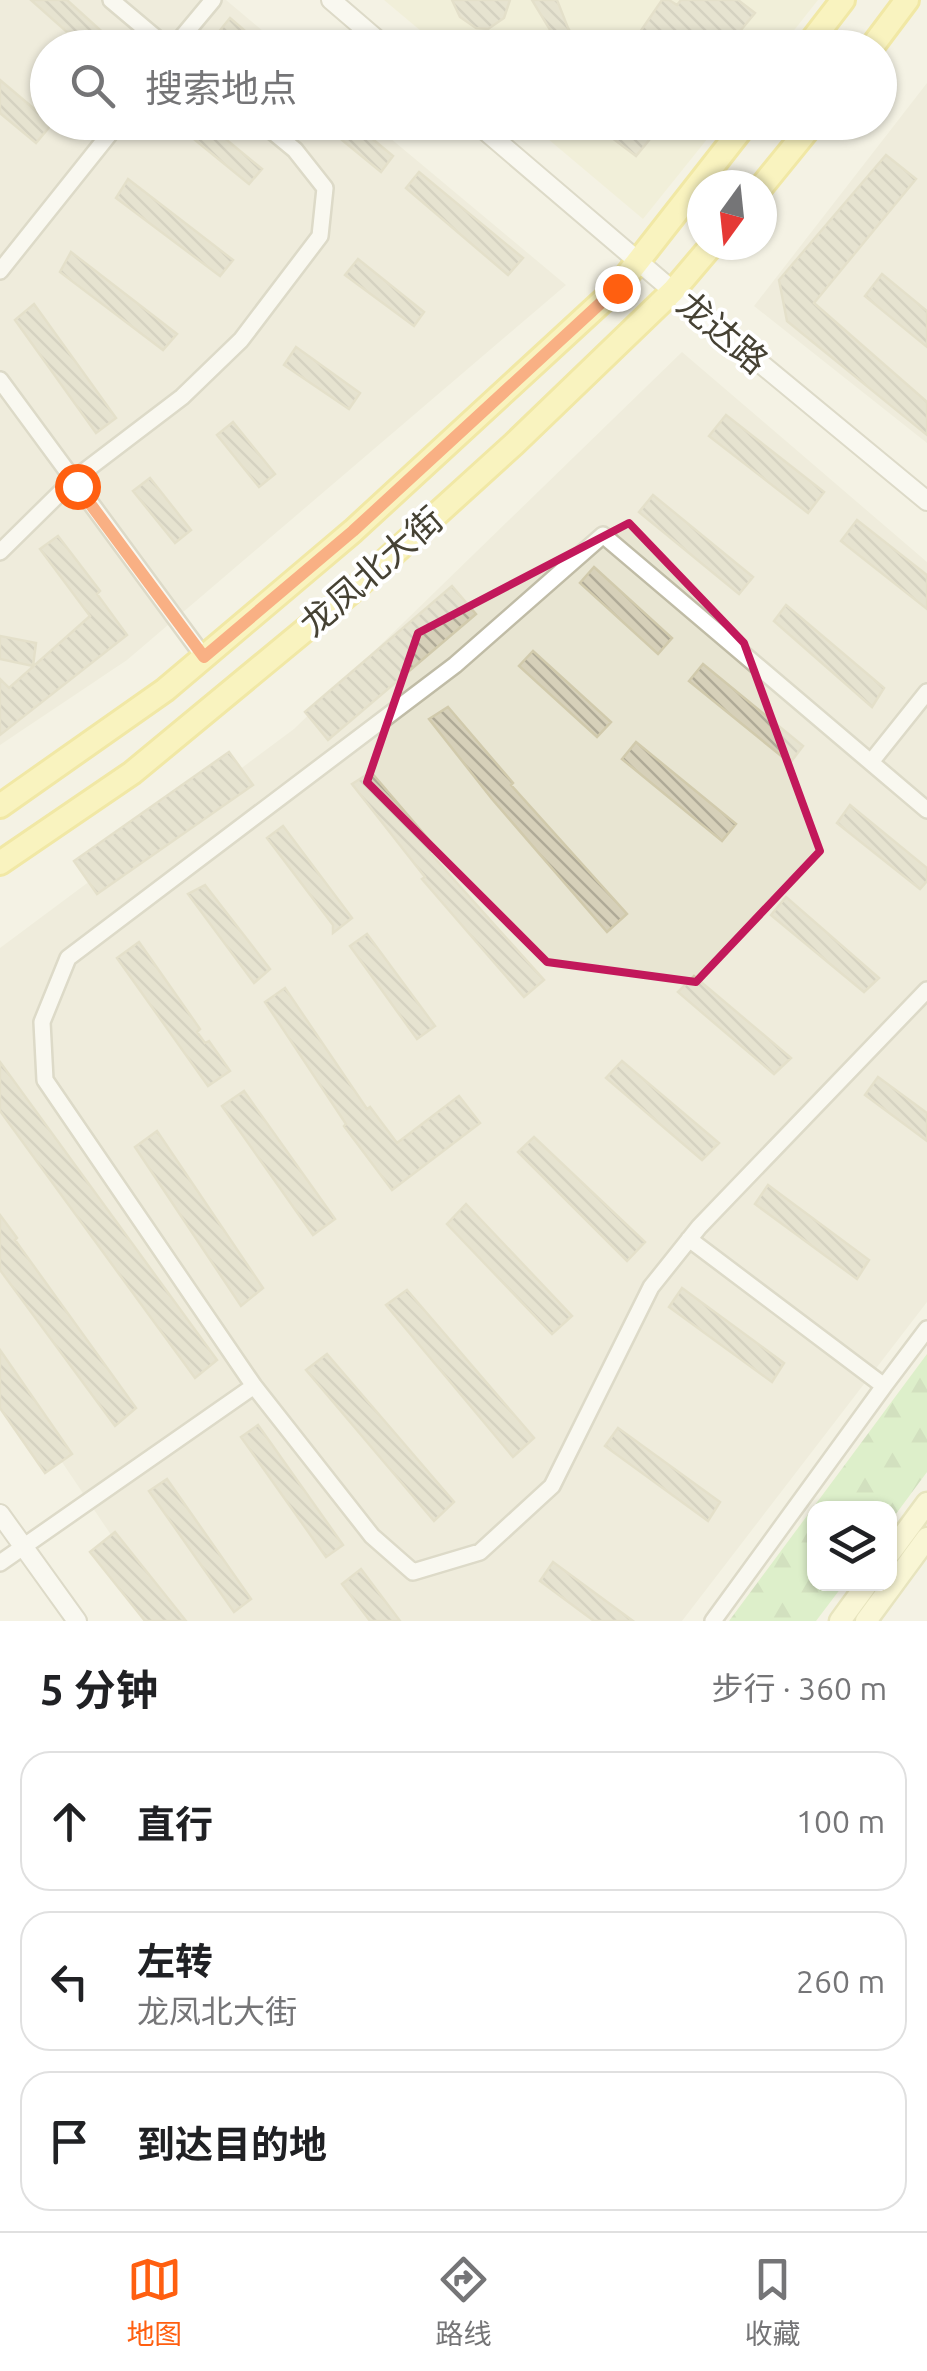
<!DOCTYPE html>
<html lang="zh">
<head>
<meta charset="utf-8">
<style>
	:root { --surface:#fff; --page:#f2f2f2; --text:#202124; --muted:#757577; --line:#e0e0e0; --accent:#ff5f10 }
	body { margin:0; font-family:Ubuntu,"Noto Sans SC",sans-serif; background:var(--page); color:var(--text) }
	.controls { position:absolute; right:30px; bottom:30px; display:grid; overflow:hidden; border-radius:20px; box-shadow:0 2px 8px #0004 }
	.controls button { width:90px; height:90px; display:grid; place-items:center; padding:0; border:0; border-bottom:2px solid var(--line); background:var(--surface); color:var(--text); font:50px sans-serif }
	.compass { position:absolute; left:687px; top:170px; width:90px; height:90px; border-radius:50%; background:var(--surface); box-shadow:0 2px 8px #0004; rotate:195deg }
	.stop { position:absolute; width:30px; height:30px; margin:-22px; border:8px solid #ff5f10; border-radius:50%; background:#fff }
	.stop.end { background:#ff5f10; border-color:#fff; box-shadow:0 2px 10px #0008 }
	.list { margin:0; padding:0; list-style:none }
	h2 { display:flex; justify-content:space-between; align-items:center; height:130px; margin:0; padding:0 40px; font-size:42px }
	h2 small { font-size:32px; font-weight:400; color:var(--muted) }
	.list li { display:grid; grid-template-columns:65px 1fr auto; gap:30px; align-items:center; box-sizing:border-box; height:140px; margin:0 20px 20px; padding:0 20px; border:2px solid var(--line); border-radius:30px }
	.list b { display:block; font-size:38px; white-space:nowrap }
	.list p { margin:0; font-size:32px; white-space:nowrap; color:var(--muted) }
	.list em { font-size:32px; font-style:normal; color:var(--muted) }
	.icon { flex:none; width:55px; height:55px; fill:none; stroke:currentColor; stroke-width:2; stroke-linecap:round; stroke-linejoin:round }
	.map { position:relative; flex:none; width:927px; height:1621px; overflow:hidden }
	.search { position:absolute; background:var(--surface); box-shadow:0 2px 8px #0004; left:30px; right:30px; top:30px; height:110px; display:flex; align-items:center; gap:25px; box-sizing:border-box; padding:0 35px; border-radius:55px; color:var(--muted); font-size:38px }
	.sheet { height:610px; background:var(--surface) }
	nav { display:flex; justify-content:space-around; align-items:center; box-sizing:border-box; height:140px; border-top:2px solid var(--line); background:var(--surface); font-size:28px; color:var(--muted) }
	nav a { display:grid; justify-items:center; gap:5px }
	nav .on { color:var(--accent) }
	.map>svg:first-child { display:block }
	.residential { fill:#e8e5d2 }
	.education { fill:#eeebcd }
	.forest { fill:url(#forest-firs) }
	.building { fill:url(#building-back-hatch); stroke:#d1caac; stroke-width:2.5 }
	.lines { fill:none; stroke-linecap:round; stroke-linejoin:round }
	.minor-casing { stroke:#c0bca6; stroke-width:20 }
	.tertiary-casing { stroke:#c0bca6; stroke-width:22 }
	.secondary-casing { stroke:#d7d290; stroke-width:25 }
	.primary-casing { stroke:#eddb59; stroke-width:28 }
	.minor { stroke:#fff; stroke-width:15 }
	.tertiary { stroke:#fff; stroke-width:18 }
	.secondary { stroke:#fffbc3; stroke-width:20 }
	.primary { stroke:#fff492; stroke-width:22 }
	.route { stroke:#ff5f10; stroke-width:12 }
	.marked { fill:none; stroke:#c2185b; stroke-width:8; stroke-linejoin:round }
	.labels { text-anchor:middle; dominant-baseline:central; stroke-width:8; stroke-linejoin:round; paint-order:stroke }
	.street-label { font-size:35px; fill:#464234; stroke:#fff }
</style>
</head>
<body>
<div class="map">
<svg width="927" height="1621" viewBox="0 0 927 1621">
	<defs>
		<pattern id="forest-firs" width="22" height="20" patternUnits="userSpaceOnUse" patternTransform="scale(2.5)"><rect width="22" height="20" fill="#c2ebaa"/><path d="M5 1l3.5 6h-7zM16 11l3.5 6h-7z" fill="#a8cb93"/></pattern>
		<pattern id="building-back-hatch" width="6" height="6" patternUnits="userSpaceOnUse" patternTransform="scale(2.5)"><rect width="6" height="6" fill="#d6d0b9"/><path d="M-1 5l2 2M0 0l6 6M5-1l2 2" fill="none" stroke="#afaa97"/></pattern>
	</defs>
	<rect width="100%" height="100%" fill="#f4f2e4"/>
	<!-- residential -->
	<path class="residential" d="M0,0H226L282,47L48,48V122L372,123L566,285L127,660L0,745Z
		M927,83V443L754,306Z
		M682,352L927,562V1302L682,1621H169L0,1370V948L294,729Z"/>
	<!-- education -->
	<path class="education" d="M384,0H818L780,48L440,47Z
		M529,123H720L643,219Z"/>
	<!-- forest -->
	<path class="forest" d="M927,1354V1472L890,1522V1508H814V1584H844L816,1621H729Z"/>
	<!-- building -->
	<path class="building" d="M31,0H67L120,48H85Z
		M452,0H510L504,18L488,29L476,28L460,17Z
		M532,0H557L568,28L580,48H561Z
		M662,0H669L677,5L681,0H738L755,13L726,48H629Z
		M230,18L265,48H233L217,34Z
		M0,80L52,124L36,143L0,113Z
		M173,122H205L262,169L249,184Z
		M320,122H352L393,156L381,172Z
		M591,122H664L636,156Z
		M886,155L916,179L814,303L927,402V435L787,321L779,280Z
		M419,172L523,258L508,275L406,188Z
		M128,179L233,260L220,276L116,198Z
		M71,252L177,334L163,350L60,272Z
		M358,259L424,312L414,326L345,275Z
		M882,274L927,311V347L865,296Z
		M34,304L116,418L96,433L15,320Z
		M296,347L360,393L349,409L284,365Z
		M726,415L824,492L808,513L709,436Z
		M233,422L275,474L259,487L217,435Z
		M150,478L191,530L175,543L133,491Z
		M653,495L753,577L739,594L639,512Z
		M857,520L927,575V609L841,541Z
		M58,536L100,591L97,594L127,635L0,735V679L9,688L90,616L40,549Z
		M594,567L672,638L658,654L580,583Z
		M452,586L476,614L328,740L305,712Z
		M786,605L884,688L872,707L774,621Z
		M0,636L36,643L33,666L0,659Z
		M533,651L611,722L597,737L519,666Z
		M703,664L803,746L790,763L689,681Z
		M448,707L513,783L511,785L627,914L607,932L492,799L429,719Z
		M636,742L736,824L722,841L622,759Z
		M229,752L253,785L97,894L74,861Z
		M371,772L436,848L430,853L544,980L524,997L422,879L425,877L352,784Z
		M850,805L927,868V881L920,889L837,823Z
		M283,826L352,918L333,933V925L267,838Z
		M205,885L270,969L254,983L188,894Z
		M786,897L879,978L864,992L771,915Z
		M367,934L435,1026L417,1039L350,946Z
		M139,942L200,1029L197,1032L205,1043L209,1041L230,1071L208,1086L117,958Z
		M694,976L791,1058L774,1074L678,992Z
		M285,988L367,1109L370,1107L397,1143L459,1096L480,1123L392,1190L344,1126L346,1124L265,1002Z
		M622,1061L719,1143L702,1160L606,1078Z
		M0,1062L217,1360L195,1378L0,1111Z
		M878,1077L927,1113V1141L865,1095Z
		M244,1091L335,1219L313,1235L222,1106Z
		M157,1131L263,1288L241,1306L135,1147Z
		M534,1137L645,1242L627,1261L518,1152Z
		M768,1185L869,1260L857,1279L755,1204Z
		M466,1204L572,1316L552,1334L447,1224Z
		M0,1215L17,1238L15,1240L136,1408L115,1426L0,1270Z
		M682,1288L784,1363L772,1382L669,1307Z
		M407,1290L534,1438L513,1457L386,1305Z
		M0,1350L72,1454L45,1473L0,1408Z
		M327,1354L454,1502L434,1521L306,1370Z
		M258,1425L343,1545L326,1557L241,1437Z
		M618,1428L720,1502L708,1521L605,1446Z
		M167,1479L251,1599L234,1612L149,1491Z
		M115,1532L186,1621H145L90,1552Z
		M553,1562L633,1621H594L540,1581Z
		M361,1569L400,1621H370L342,1584Z"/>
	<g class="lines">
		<defs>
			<path id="minor" d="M111,0L168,48
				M173,48L213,0
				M0,271L119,122
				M0,380L204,657
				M0,552L73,480L182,397L241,340L320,236L325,188L295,150L261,122
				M871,762L927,692
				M927,810L603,535L455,665L68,958L42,1022L45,1080L254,1386L372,1536L413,1572L480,1552L552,1486L651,1287L699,1227L927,990
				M689,1239L884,1386L713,1621
				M884,1386L927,1329
				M0,1563L254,1386"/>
			<path id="tertiary" d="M331,0L387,48
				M475,122L673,291L927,501
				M0,1514L77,1621"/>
			<path id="secondary" d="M890,1553L927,1503
				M840,1621L867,1584
				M866,1621L927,1538"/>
			<path id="primary" d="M806,48L843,0
				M871,48L907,0
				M762,186L814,122
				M0,806L165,690L353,531L617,288L747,122
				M0,863L132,773L351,592L514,444L673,291L712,245"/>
		</defs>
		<!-- minor casing -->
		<use href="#minor" class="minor-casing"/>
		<!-- tertiary casing -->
		<use href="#tertiary" class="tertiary-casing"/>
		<!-- secondary casing -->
		<use href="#secondary" class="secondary-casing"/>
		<!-- primary casing -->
		<use href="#primary" class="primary-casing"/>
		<!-- minor -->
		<use href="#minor" class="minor"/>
		<!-- tertiary -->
		<use href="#tertiary" class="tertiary"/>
		<!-- secondary -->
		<use href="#secondary" class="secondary"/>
		<!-- primary -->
		<use href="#primary" class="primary"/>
	</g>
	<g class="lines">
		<!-- route -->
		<path class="route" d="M77,486L204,657L353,531L617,288"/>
	</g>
	<!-- marked area -->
	<path d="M0 0H927V1621H0ZM629,523L744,643L820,851L696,982L547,962L367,782L418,633Z" fill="#f4f2e4" fill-opacity=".55" fill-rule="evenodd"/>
	<path class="marked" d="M629,523L744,643L820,851L696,982L547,962L367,782L418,633Z"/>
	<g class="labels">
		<!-- street labels -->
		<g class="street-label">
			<text transform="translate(723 332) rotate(40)">龙达路</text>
			<text transform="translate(371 571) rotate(-41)">龙凤北大街</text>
		</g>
	</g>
</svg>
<div class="controls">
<button><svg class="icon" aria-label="layers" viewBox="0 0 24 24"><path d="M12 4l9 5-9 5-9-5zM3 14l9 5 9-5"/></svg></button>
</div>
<svg class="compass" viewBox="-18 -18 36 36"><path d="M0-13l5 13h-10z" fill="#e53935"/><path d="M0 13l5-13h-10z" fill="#757577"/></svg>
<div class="stop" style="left:77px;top:486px"></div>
<div class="stop end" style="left:617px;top:288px"></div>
<div class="search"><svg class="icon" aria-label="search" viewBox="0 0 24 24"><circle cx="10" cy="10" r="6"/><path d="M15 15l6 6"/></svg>搜索地点</div>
</div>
<section class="sheet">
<h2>5 分钟<small>步行 · 360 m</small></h2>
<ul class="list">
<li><svg class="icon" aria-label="ahead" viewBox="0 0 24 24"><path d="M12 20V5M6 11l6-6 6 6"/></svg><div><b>直行</b></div><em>100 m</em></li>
<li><svg class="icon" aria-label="left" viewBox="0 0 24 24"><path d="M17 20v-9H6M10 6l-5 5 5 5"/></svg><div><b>左转</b><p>龙凤北大街</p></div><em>260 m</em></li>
<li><svg class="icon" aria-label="arrive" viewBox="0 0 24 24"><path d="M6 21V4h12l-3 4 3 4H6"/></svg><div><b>到达目的地</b></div></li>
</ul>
</section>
<nav>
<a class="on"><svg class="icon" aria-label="map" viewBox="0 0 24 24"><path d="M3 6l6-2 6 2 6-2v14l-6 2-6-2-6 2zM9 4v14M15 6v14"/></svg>地图</a>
<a><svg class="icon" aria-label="directions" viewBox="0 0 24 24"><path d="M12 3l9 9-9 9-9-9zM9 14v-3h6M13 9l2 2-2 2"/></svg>路线</a>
<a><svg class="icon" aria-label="saved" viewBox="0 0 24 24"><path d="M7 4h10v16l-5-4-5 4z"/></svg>收藏</a>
</nav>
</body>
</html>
